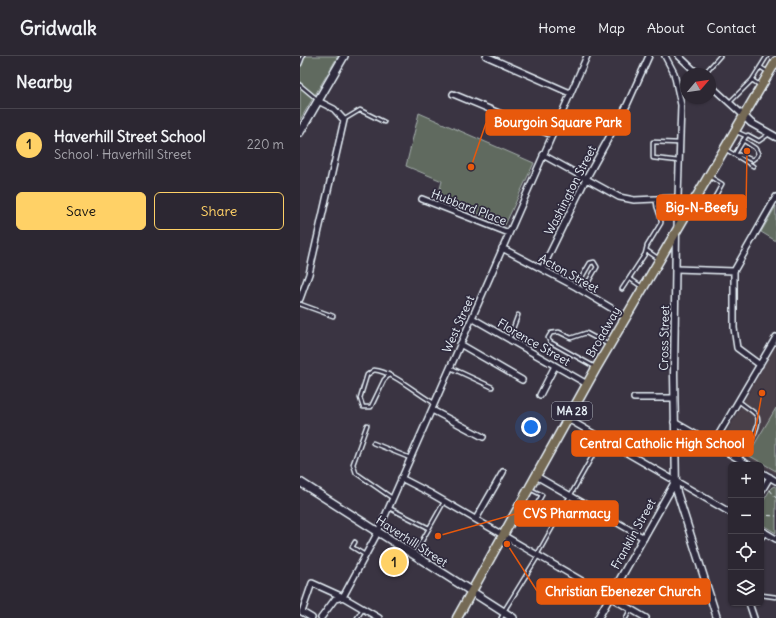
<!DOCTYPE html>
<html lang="en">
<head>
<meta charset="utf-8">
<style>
	:root { --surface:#2c2732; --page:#38333e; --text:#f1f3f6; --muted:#a6a5ac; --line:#48444d; --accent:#ffd166 }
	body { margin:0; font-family:Delius,sans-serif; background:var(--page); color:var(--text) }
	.controls { position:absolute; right:12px; bottom:12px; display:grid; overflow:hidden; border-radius:6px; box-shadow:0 1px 3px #0004 }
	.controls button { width:36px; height:36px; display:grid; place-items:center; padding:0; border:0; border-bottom:1px solid var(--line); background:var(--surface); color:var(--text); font:20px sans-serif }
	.compass { position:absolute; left:380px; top:12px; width:36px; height:36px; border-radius:50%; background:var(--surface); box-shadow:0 1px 3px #0004; rotate:61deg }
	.you { position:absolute; left:231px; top:371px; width:14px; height:14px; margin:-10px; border:3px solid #fff; border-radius:50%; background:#1a73e8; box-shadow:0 0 0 6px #1a73e833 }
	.badge { display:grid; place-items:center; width:26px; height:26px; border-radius:50%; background:var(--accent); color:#111; font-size:13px; font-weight:700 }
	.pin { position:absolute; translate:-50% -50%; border:2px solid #fff; box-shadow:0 1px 4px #0006 }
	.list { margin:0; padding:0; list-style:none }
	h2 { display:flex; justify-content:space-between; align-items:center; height:52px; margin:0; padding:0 16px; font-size:17px }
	h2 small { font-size:13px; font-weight:400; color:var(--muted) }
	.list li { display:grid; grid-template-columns:26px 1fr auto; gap:12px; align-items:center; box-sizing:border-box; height:72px; padding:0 16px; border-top:1px solid var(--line) }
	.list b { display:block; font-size:15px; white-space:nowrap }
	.list p { margin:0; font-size:13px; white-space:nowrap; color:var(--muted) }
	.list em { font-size:13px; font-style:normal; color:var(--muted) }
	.actions { display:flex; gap:8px; padding:12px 16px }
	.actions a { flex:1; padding:9px 0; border:1px solid var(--accent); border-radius:6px; text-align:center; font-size:14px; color:var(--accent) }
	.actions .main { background:var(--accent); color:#111 }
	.icon { flex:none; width:22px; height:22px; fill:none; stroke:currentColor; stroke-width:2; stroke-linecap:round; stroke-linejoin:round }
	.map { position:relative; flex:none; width:476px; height:562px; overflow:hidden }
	header { display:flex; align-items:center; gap:24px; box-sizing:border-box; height:56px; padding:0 20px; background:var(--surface); border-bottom:1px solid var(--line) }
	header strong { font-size:19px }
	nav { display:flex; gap:22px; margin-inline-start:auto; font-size:14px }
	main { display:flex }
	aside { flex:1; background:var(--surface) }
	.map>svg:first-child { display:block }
	.built { fill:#483f48 }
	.green { fill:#616b5f; stroke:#a4aeac }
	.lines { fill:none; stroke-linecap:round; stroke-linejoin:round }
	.service-casing { stroke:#e8f1f8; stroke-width:5.5 }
	.minor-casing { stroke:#e8f1f8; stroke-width:8 }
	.tertiary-casing { stroke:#e8f1f8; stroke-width:9 }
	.secondary-casing { stroke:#e8f1f8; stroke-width:10 }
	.primary-casing { stroke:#e8f1f8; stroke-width:11 }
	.path { stroke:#e8f1f8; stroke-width:1; stroke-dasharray:4 3; stroke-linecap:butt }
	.service { stroke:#2f2a3d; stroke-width:2.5 }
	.minor { stroke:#2f2a3d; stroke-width:5 }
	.tertiary { stroke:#2f2a3d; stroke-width:6 }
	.secondary { stroke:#2f2a3d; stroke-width:7 }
	.primary { stroke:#756a55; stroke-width:8 }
	.labels { text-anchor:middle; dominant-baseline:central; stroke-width:3.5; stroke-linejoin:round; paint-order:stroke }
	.shield { fill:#2f2a3d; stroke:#b0b5c0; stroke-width:1 }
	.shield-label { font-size:11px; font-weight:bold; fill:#e8f1f8 }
	.street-label { font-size:12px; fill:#e8f1f8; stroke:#2f2a3d }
	.leader { fill:none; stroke:#e8590c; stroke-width:1.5 }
	.callout-dot { fill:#e8590c; stroke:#2f2a3d; stroke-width:1.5 }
	.callout { fill:#e8590c; stroke:#e8590c; stroke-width:1.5 }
	.callout-label { font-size:13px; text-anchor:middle; font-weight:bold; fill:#fff }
</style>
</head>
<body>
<header>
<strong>Gridwalk</strong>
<nav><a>Home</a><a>Map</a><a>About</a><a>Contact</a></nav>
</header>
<main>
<aside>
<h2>Nearby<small></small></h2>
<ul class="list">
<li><span class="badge">1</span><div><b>Haverhill Street School</b><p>School · Haverhill Street</p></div><em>220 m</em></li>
</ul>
<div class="actions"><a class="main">Save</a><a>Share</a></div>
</aside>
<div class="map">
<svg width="476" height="562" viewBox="0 0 476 562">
	<rect width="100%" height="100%" fill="#3a3442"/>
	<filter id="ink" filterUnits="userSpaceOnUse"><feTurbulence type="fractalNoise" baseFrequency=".025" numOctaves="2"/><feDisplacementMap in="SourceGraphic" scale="8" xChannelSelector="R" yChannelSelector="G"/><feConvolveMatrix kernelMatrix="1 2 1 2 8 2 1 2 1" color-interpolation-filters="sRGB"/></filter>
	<g filter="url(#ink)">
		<!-- built -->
		<path class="built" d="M476,289V418L421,386Z"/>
		<!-- green -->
		<path class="green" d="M0,0H38L0,64Z
			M119,57L234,107L205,169L138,140L142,125L106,110Z
			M476,150V185L461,176Z
			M476,352V415L448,399Z
			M474,430L476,431V477L461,468V449L471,432Z"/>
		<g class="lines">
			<defs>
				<path id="service" d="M0,8L3,0
					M460,11L468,16
					M404,18L420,0
					M452,24L467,0
					M0,29L18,44
					M429,47L452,24L461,30
					M45,63L60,54L84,66
					M437,76L446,80
					M425,93L453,110
					M435,98L446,80L448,79L459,85L469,78
					M437,99H441L452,104L456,101L458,97L455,92L443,84
					M379,105L353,102V86L379,87
					M409,120L422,128L411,148
					M346,194L359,203
					M329,222L342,231
					M276,231L290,207L294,206L297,211L283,235
					M322,233L345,198L347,190L361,167C362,158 355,155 356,144
					M0,248L33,260
					M209,283L218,259
					M295,311L250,286L248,282L251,277L259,276L271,282L286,277L309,289
					M151,312L192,331
					M89,319L84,324L71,351H63L60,342L67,319L74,314C93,316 112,334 129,344L134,347
					M439,345C444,350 452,354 456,359C464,368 445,394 439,403
					M67,369L53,408L56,417L92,442
					M73,387L110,402
					M230,433L242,439L237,448
					M89,452L129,472
					M55,486L52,491L65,499
					M114,499L144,446
					M237,499L302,383
					M461,539L476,541
					M204,555L238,500
					M57,562L63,553
					M201,562L204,557
					M326,562L330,554"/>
				<path id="minor" d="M186,0L270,37
					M365,0L374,17L381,49L377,172
					M379,0L398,18
					M410,29L444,60
					M153,38L252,79
					M243,99L319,141L334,144L377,142
					M122,143L209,177
					M202,192L276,231L326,261
					M242,213L286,123L327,49L349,0
					M376,213L434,215L476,141
					M434,215V272L437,292L460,309
					M0,243L9,218L44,64L34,53L18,45
					M172,262L287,328
					M160,288L222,324
					M240,339L255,310
					M334,342H374
					M132,354L183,381
					M268,363L431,457
					M374,366L449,409
					M413,388L476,281
					M461,416L476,425
					M236,420L344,482
					M101,422L130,437L346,562
					M461,436L470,421
					M176,463L203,416
					M461,474L476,483
					M461,481L465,476
					M43,541L78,476L287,0
					M449,547L454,562
					M12,562L2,556L12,527L43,541L79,562
					M21,562L35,543L43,541"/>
				<path id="tertiary" d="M444,60L451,67L476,81
					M376,177L374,318L376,433L417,562
					M298,562L375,426"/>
				<path id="secondary" d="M0,76L44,0
					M0,426L213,562"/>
				<path id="primary" d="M157,562L295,314L476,5"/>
			</defs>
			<!-- service casing -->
			<use href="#service" class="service-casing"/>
			<!-- minor casing -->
			<use href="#minor" class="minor-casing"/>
			<!-- tertiary casing -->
			<use href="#tertiary" class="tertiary-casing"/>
			<!-- secondary casing -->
			<use href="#secondary" class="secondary-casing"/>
			<!-- primary casing -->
			<use href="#primary" class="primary-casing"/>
			<!-- path -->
			<path class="path" d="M470,434L476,442
				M461,459L476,460"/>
			<!-- service -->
			<use href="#service" class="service"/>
			<!-- minor -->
			<use href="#minor" class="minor"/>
			<!-- tertiary -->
			<use href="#tertiary" class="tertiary"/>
			<!-- secondary -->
			<use href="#secondary" class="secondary"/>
			<!-- primary -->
			<use href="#primary" class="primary"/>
		</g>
	</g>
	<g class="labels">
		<!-- shield labels -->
		<rect class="shield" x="252" y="346" width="40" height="18" rx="3"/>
		<g class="shield-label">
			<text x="272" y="355">MA 28</text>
		</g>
		<!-- street labels -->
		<g class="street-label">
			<text transform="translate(270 134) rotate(-63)">Washington Street</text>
			<text transform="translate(169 151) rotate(21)">Hubbard Place</text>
			<text transform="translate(269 217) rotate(29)">Acton Street</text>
			<text transform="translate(158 268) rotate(-66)">West Street</text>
			<text transform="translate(303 276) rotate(-60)">Broadway</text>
			<text transform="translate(364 282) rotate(-89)">Cross Street</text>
			<text transform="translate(234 286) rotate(30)">Florence Street</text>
			<text transform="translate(333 478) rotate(-61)">Franklin Street</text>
			<text transform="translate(112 485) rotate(33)">Haverhill Street</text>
		</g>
	</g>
	<!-- callouts -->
	<path class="leader" d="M171 111L186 67M447 95L446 152M462 337L453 388M138 480L215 458M207 488L237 535"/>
	<g class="callout-dot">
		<circle cx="171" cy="111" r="4"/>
		<circle cx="447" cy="95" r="4"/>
		<circle cx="462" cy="337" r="4"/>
		<circle cx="138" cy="480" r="4"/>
		<circle cx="207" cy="488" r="4"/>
	</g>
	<g class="callout">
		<rect x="186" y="54" width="144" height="25" rx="4"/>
		<rect x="357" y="139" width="89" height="25" rx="4"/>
		<rect x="272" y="375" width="181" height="25" rx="4"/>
		<rect x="215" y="445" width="103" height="25" rx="4"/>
		<rect x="237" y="523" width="173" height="25" rx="4"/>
	</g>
	<g class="callout-label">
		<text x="258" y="71">Bourgoin Square Park</text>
		<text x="402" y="156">Big-N-Beefy</text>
		<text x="362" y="392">Central Catholic High School</text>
		<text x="267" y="462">CVS Pharmacy</text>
		<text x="323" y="540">Christian Ebenezer Church</text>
	</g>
</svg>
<div class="controls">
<button>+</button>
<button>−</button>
<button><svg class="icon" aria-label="locate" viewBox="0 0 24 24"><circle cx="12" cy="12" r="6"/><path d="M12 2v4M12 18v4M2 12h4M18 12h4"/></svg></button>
<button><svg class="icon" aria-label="layers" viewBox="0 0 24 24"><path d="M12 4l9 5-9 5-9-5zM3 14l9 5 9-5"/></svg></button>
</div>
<svg class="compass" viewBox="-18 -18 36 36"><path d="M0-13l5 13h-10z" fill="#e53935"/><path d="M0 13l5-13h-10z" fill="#a6a5ac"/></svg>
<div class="you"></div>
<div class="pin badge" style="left:94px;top:506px">1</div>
</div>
</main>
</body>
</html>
